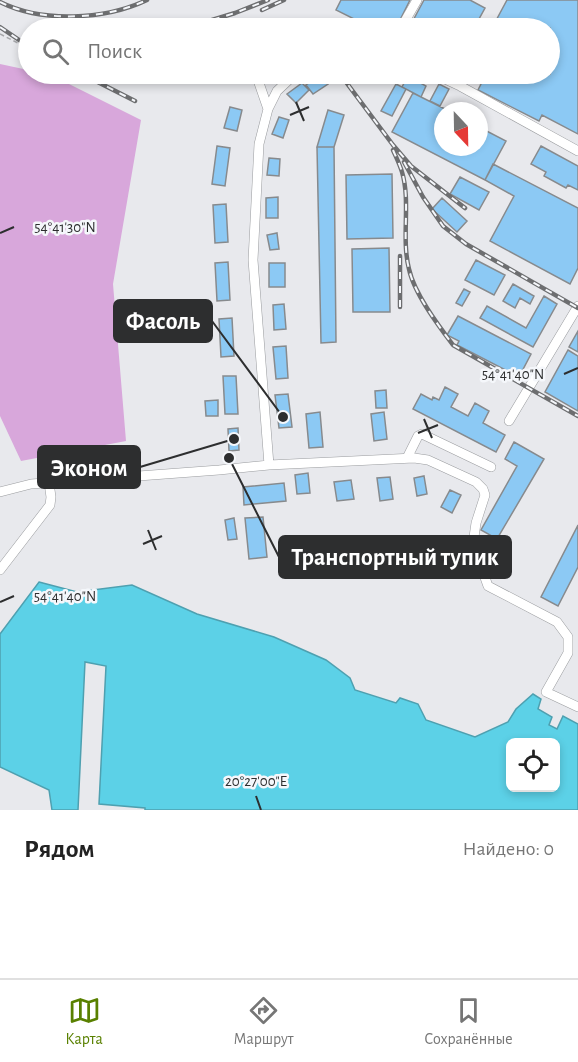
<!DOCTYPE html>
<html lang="ru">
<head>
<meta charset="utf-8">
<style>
	:root { --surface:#fff; --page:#f6f6f6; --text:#222; --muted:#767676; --line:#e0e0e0; --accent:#598000 }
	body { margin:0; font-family:"Alegreya Sans",sans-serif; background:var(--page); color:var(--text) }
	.controls { position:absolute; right:18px; bottom:18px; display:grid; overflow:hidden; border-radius:9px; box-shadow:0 3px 9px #0003 }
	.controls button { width:54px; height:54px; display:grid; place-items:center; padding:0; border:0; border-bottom:2px solid var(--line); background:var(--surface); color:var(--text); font:30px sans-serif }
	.compass { position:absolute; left:434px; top:102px; width:54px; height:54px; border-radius:50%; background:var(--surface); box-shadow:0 3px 9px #0003; rotate:158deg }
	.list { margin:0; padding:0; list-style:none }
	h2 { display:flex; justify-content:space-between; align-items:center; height:78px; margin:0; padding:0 24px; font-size:26px }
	h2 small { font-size:20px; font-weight:400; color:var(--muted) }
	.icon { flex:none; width:33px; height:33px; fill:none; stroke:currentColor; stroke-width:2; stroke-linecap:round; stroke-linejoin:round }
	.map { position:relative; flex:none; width:578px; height:810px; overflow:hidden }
	.search { position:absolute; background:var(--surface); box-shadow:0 3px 9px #0003; left:18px; right:18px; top:18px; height:66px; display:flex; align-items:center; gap:15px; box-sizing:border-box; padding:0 21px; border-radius:33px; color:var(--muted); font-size:22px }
	.sheet { height:168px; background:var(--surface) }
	nav { display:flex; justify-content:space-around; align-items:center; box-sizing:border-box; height:84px; border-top:2px solid var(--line); background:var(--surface); font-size:16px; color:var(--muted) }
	nav a { display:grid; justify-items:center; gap:3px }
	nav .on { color:var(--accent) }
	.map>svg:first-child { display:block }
	.green { fill:#d8a7db }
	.water { fill:#5cd1e7; stroke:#4ea0b0; stroke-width:1.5; fill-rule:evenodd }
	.building { fill:#8cc9f4; stroke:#878a8d; stroke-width:1.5 }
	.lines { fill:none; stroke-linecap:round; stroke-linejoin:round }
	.minor-casing { stroke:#9a9c9f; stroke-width:10 }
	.path { stroke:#a6a7aa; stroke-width:1.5; stroke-dasharray:4.5 3; stroke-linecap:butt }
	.minor { stroke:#fff; stroke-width:9 }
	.rail-casing { stroke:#6d6e70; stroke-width:4.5 }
	.rail { stroke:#f5f7fb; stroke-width:2; stroke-dasharray:7; stroke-linecap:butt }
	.ticks { fill:none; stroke:#2d2e2f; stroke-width:2 }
	.ticks-label { font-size:15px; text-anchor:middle; fill:#2d2e2f; stroke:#f5f7fb; stroke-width:5; stroke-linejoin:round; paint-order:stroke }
	.leader { fill:none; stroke:#2d2e2f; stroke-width:2 }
	.callout-dot { fill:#2d2e2f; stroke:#f5f7fb; stroke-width:2 }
	.callout { fill:#2d2e2f; stroke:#2d2e2f; stroke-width:2 }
	.callout-label { font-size:24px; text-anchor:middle; font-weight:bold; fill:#fff }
</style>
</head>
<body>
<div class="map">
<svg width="578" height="810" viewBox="0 0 578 810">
	<rect width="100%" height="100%" fill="#e8e9ed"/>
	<!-- green -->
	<path class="green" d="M0,64L28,70V74H43L51,75L141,120L113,284L126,441L21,461L0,416Z"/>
	<!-- water -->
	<path class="water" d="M39,582L77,592L132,585L197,614L274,637L326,660L350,678L355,690L396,703L400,698L418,704L426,720L475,737L508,722L516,709L533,694L541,699L538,709L552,717L549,725L557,729L563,716L578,724V810H145V808L99,804L106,666L85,662L78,810H52L49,790L0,767V634ZM510,742H556V788H510Z"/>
	<!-- building -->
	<path class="building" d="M341,0H410L396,28H372L336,10Z
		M424,0H470L485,8L474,28H409Z
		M507,0H578V134L542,115L539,121L478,90L481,84L467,76L468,74H550V28H492Z
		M321,75L328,84L313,94L306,85Z
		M408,76L426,86L421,97L402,87Z
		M302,83L309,90L296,103L287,94Z
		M396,84L406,89L392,116L381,111Z
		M439,84L449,89L440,106L430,101Z
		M413,93L449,111H443V147H479V127L506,141L485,180L392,132Z
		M230,107L242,110L237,131L224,128Z
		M328,110L344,115L334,147H317Z
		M279,117L289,120L283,138L272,134Z
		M217,146L230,148L225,186L212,184Z
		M541,146L578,166V190L568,185L566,188L544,176L546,172L531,164Z
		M317,147H334L336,342L321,343Z
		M269,158L280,159L279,176L267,175Z
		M493,164L578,208V268L570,284L490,241L514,196L485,180Z
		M392,174L393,238L347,239L346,175Z
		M460,177L489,192L479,210L450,194Z
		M278,197V218H266V198Z
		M442,198L467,221L457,232L432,209Z
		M226,204L228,242L215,243L213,205Z
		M277,233L279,249L270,250L267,235Z
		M389,248L390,312H353L352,249Z
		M476,260L505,275L494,295L465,280Z
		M228,262L230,300L217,301L215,263Z
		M269,263H285V287H269Z
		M513,284L534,296L530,304L520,298L515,308L503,301Z
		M464,289L470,292L462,306L456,303Z
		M544,296L557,304L533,347L480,318L487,306L526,328Z
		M284,304L286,329L274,330L273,305Z
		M458,316L531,354L519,377L457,345L459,341L447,335Z
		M232,318L234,356L221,357L219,319Z
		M578,331V352L569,347Z
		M286,346L288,378L276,379L273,347Z
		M568,350L578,356V411L545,392Z
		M223,376H236L238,414H225Z
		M445,387L458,394L451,407L468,416L475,403L489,411L483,423L505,435L496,452L413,409L421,394L432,400L433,397L439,400Z
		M386,390L387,408H376L375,391Z
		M288,394L292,427L279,428L275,395Z
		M218,400V416H206L205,401Z
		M320,412L323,447L309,448L306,414Z
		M384,412L387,439L374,441L371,414Z
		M238,428L239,450L229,451L228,429Z
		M514,442L544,459L497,539L481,530L517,466L505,459Z
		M308,473L310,493L297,494L295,475Z
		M424,476L427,494L417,496L414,478Z
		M390,477L393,499L380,501L377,478Z
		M351,480L354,499L337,501L334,482Z
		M284,483L286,501L244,505L243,487Z
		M450,490L461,495L452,513L441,507Z
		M263,517L267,557L249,559L245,518Z
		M234,518L237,539L228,540L225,520Z
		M578,525V567L558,606L541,597Z"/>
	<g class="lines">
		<defs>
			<path id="minor" d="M401,28L417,0
				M25,47L28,48
				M261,74L259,83L268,109
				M434,74L460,86L578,151
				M509,421L578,306
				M407,458L418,436L422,434L491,467
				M269,465L253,260L259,144L268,109L277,91L295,74
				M0,492L31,484L219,470L269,465L414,458L428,460L476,482L483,489L485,495L476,523L473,544L488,586L557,622L568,637V653L546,692L578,707
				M0,570L50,505L51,497L49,483"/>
		</defs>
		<!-- minor casing -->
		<use href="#minor" class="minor-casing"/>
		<!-- path -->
		<path class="path" d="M0,34L18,43"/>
		<!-- minor -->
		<use href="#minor" class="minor"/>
		<defs>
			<path id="rail" d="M0,2C42,23 105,20 147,0
				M262,10L284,0
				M0,27L28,46
				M186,28L235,13L268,0
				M241,28C272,25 304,23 334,28
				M82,74L135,101
				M340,74L393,145L411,166L465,208
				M393,150C396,157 400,165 402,172C411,202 401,238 409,269C414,293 438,325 453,345L578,416
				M404,162L423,197L443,226L466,244L578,308
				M400,307V256"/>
		</defs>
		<!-- rail casing -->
		<use href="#rail" class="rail-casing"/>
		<!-- rail -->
		<use href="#rail" class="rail"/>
	</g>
	<!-- ticks -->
	<path class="ticks" d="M296,102L304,121M290,115L309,107M0,233L14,227M564,374L578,368M424,419L432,438M418,433L438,425M148,530L156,550M143,544L162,536M0,602L14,596M256,796L261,810"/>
	<g class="ticks-label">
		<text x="65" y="232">54°41'30"N</text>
		<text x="513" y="379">54°41'40"N</text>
		<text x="65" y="601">54°41'40"N</text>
		<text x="256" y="786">20°27'00"E</text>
	</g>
	<!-- callouts -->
	<path class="leader" d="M283 417L212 321M234 439L140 467M229 458L279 557"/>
	<g class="callout-dot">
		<circle cx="283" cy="417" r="6"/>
		<circle cx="234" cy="439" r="6"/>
		<circle cx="229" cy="458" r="6"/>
	</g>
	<g class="callout">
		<rect x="114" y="300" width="98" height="42" rx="6"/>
		<rect x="38" y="446" width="102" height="42" rx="6"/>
		<rect x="279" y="536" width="232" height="42" rx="6"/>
	</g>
	<g class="callout-label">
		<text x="163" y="329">Фасоль</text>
		<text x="89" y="476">Эконом</text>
		<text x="395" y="565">Транспортный тупик</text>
	</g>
</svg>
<div class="controls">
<button><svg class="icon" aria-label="locate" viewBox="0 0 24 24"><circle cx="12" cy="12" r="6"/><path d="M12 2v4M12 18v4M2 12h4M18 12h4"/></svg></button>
</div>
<svg class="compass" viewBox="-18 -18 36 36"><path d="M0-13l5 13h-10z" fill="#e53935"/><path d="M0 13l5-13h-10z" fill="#767676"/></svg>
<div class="search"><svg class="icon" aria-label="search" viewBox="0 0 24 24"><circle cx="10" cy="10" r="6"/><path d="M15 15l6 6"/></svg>Поиск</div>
</div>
<section class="sheet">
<h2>Рядом<small>Найдено: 0</small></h2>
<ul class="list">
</ul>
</section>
<nav>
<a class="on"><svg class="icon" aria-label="map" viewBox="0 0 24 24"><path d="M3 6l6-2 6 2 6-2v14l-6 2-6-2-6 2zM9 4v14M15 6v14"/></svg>Карта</a>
<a><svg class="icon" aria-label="directions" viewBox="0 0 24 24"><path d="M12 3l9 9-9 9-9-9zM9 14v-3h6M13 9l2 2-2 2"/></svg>Маршрут</a>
<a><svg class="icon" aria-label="saved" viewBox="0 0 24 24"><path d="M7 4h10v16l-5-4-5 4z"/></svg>Сохранённые</a>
</nav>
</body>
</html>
